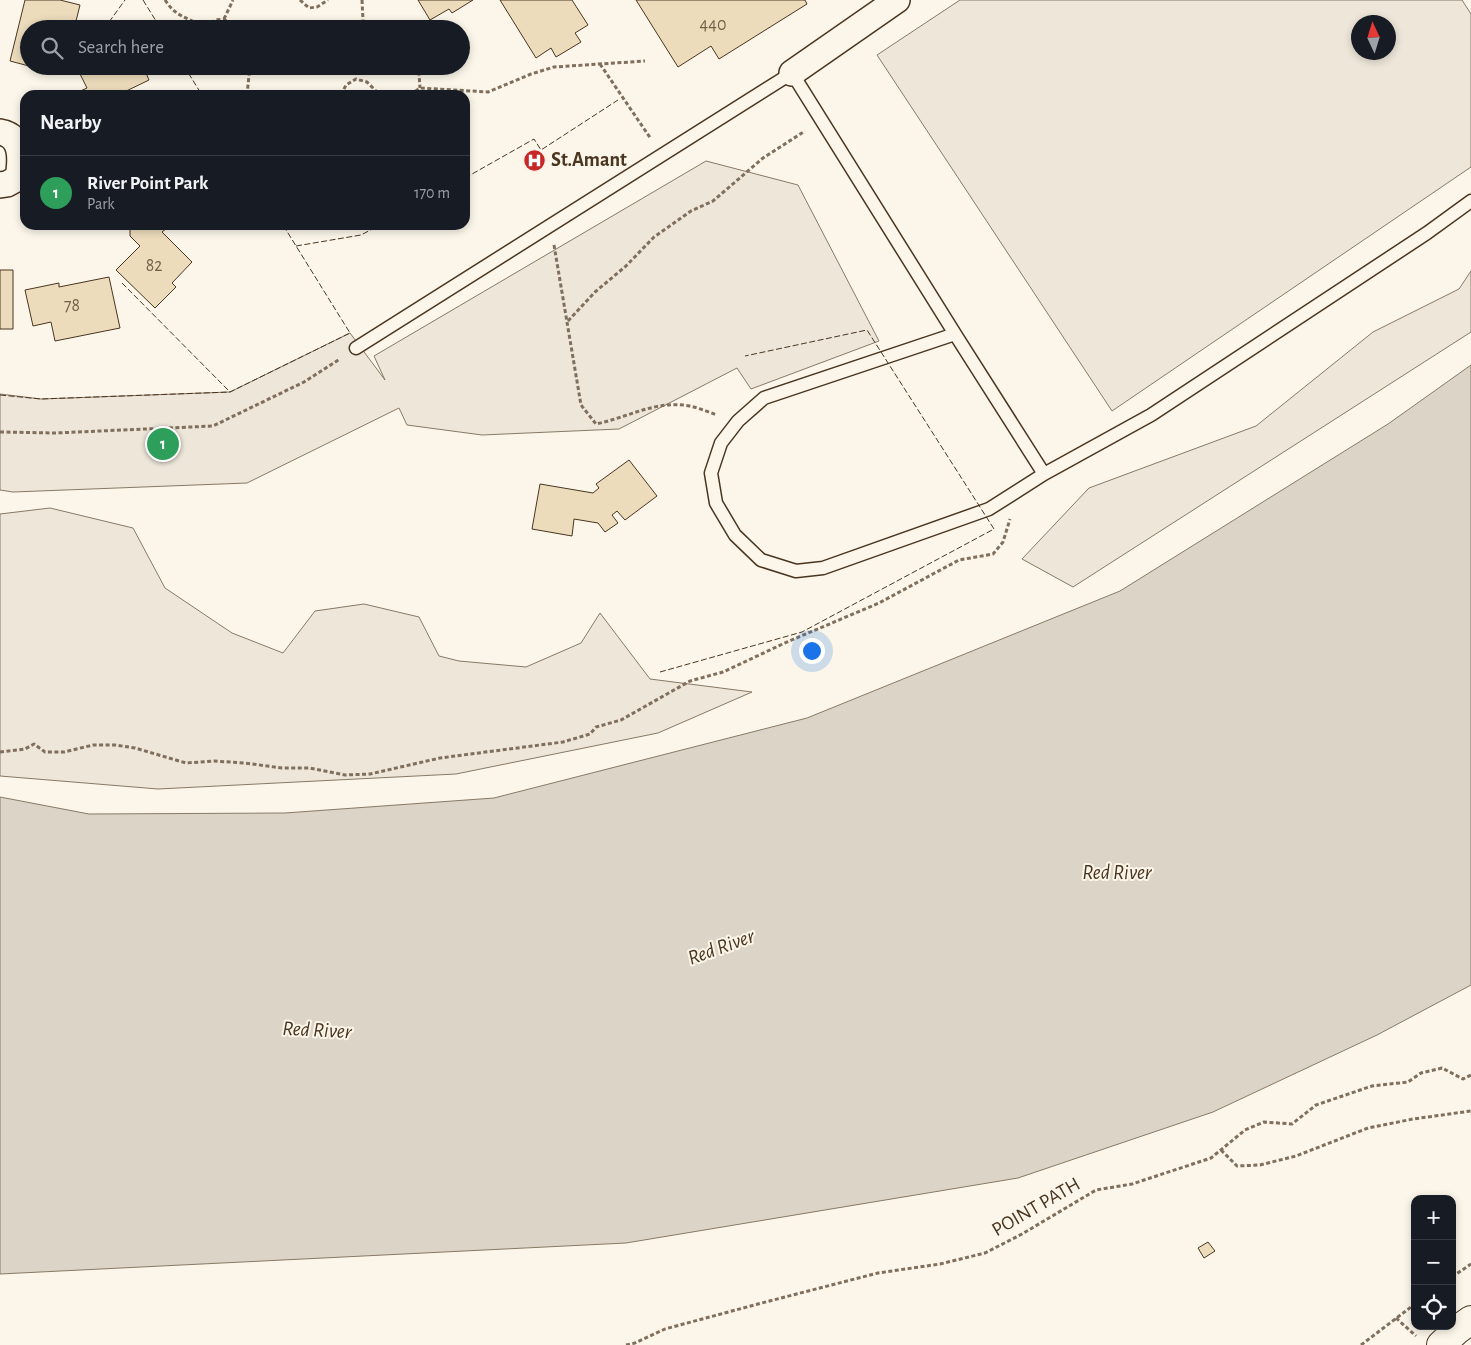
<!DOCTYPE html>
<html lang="en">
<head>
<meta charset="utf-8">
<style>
	:root { --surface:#171b24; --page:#242831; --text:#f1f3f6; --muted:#9ea1a6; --line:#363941; --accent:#ea580c }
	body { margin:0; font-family:"Alegreya Sans",sans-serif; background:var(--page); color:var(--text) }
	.controls { position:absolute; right:15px; bottom:15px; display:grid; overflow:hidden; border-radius:10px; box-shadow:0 2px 8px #0003 }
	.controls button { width:45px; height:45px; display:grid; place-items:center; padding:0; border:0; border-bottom:1px solid var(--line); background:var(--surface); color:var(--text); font:25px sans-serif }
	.compass { position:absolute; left:1351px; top:15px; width:45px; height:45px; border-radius:50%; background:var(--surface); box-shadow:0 2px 8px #0003; rotate:356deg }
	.you { position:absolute; left:811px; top:650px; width:18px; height:18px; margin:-12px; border:4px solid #fff; border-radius:50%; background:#1a73e8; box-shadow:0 0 0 8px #1a73e833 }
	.badge { display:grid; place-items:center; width:32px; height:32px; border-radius:50%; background:var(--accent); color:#fff; font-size:16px; font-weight:700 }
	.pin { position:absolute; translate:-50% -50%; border:2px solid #fff; box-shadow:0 1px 5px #0006 }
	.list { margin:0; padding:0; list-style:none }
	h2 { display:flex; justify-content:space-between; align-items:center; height:65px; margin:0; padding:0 20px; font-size:21px }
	h2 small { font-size:16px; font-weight:400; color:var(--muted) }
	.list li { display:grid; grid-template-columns:32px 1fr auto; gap:15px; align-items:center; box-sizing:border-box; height:75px; padding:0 20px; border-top:1px solid var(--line) }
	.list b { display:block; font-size:19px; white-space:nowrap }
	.list p { margin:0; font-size:16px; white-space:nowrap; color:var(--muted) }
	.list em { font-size:16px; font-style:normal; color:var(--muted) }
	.icon { flex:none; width:28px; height:28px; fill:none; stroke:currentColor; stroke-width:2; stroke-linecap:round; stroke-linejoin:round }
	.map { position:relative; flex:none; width:1471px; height:1345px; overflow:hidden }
	.search { position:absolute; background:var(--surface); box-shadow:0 2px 8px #0003; left:20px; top:20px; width:450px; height:55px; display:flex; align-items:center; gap:12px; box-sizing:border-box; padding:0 18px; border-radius:28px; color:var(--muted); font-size:19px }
	.panel { position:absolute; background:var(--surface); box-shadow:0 2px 8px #0003; left:20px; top:90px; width:450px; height:140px; border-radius:15px }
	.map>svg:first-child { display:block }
	.green { fill:#ede6d9; stroke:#887966; fill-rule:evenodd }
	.water { fill:#dcd4c6; stroke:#887966 }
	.building { fill:#ecdcbc; stroke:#4a3520 }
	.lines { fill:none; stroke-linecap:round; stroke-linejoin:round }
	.lane-casing { stroke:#4a3520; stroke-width:15 }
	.street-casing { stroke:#4a3520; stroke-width:28 }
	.secondary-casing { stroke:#4a3520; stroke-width:30 }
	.path { stroke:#7f6f5c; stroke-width:3; stroke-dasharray:4 2.5; stroke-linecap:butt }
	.lane { stroke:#fbf6e9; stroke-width:12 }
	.street { stroke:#fbf6e9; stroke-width:25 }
	.secondary { stroke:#fbf6e9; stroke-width:28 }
	.fence { stroke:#4a3520; stroke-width:1; stroke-dasharray:6 2.5; stroke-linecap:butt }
	.labels { text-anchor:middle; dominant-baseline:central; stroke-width:4; stroke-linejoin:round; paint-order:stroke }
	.number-label { font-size:18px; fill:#725f47 }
	.poi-label { font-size:20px; font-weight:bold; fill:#4a3520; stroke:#fbf6e9; text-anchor:start }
	.street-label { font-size:20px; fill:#4a3520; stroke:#fbf6e9 }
	.water-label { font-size:21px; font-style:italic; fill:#4a3520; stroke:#fbf6e9 }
</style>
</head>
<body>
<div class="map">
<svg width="1471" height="1345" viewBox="0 0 1471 1345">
	<rect width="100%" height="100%" fill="#fbf6e9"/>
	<!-- green -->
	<path class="green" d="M960,0H1462L1471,14V167L1112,411L877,55ZM1388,22V52H1358V22Z
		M706,161L798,185L879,341L751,389L737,368L619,429L482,435L407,425L399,408L247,483L13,492L0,490V394L41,399L230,392L350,333L385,380L374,356Z
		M1471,271V332L1073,587L1022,559L1089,488L1256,426L1373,332L1459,289Z
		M50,508L133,528L165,588L232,633L283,653L315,611L364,604L419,617L439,656L459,661L526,667L581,643L600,613L650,679L752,692L658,733L456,774L158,789L0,776V514Z"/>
	<!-- water -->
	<path class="water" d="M1471,365V985L1377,1035L1213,1112L1018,1178L626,1243L0,1274V797L89,814L285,813L494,798L807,718L1120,591L1388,424Z"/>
	<!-- building -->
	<path class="building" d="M25,0H60L80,5L74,29H29V66L10,61Z
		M418,0H473L452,13L449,9L430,20Z
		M500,0H572L588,25L575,33L581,42L556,57L551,48L536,58Z
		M636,0H805L807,4L719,59L711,46L678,67Z
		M76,66H143L149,80L118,95H77L76,93L87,88Z
		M130,225H165L167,228L162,232L192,262L172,283L176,287L155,308L116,270L140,246L130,236Z
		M0,270H13V329H0Z
		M109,277L120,328L55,341L51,322L33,326L25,290L59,283V287Z
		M629,460L657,496L625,520L617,511L612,515L618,523L605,532L598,523L574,519L572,536L532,529L540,484L593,493L599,488L596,484Z
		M1208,1242L1215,1251L1204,1258L1198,1248Z"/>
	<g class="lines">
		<defs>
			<path id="lane" d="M356,348L792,73L955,334
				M1044,474L955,334L764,398L738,421L721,443L711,473L716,503L735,535L761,560L796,571L823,568L989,509L1044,474L1151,415L1427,233L1471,201"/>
			<path id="street" d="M792,73L897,0
				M0,132C23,136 21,160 18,178L7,184L0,185"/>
			<path id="secondary" d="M1441,1345L1457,1330L1471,1320"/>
		</defs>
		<!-- lane casing -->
		<use href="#lane" class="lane-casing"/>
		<!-- street casing -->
		<use href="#street" class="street-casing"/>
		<!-- secondary casing -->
		<use href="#secondary" class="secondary-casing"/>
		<!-- path -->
		<path class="path" d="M165,0C178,20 188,15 204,29L215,20L224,19L230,24L231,29
			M300,0L309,8L317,7L328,0
			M362,0L363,20L365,29
			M224,19L233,0
			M600,64L651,139
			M415,66L419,74L420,88
			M247,95L250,66
			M341,95L346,85L356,79L367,82L380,95
			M410,95L420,88L488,92L531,74L554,67L645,61
			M554,245L581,405L596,424C625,418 653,402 683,405C694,406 706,411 717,415
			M568,321L595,292L626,266L654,237L691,211L713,201L763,158L805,131
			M0,432L55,433L213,426L304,382L340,359
			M0,752L25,749L34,744L45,752H64L93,745H115L135,748L186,763L214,761L245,763L282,768H309L345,775L370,774L440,758L563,742L590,734L596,727L621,720L690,681L723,672L787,642L879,603L959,560L993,554L1003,542L1010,519
			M1221,1150L1237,1166L1260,1165L1296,1156L1368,1128L1413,1119L1471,1111
			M1452,1277L1471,1264
			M1396,1318L1416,1336
			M626,1345L635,1343L665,1329L758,1304L878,1273L940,1264L985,1253L1022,1234L1096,1190L1132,1184L1211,1158L1245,1130L1264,1122L1292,1124L1316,1105L1372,1086L1408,1082L1421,1073L1442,1068L1463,1079L1471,1075
			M1361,1345L1415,1304"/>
		<!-- lane -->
		<use href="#lane" class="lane"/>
		<!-- street -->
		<use href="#street" class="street"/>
		<!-- secondary -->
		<use href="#secondary" class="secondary"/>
		<!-- fence -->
		<path class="fence" d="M143,0L161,29
			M104,29L125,0
			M184,66L202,95
			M465,178L534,139L541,150L618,100
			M296,246L361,235L380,225
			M122,283L230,392
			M0,395L41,399L230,392L350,333L283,225
			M660,672L802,632L994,529L867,330L745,356"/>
	</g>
	<!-- icons -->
	<defs>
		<symbol id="hospital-disc" viewBox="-11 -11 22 22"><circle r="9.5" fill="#c62828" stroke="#fbf6e9"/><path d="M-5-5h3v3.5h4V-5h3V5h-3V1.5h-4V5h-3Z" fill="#fff"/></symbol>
	</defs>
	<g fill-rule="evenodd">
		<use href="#hospital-disc" x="522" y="148" width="25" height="25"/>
	</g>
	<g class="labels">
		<!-- number labels -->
		<g class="number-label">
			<text x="713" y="25">440</text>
			<text x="154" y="266">82</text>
			<text x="72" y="306">78</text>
		</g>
		<!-- poi labels -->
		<g class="poi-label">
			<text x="551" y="160">St.Amant</text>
		</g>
		<!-- street labels -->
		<g class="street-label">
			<text transform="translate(1036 1207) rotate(-30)">POINT PATH</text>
		</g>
		<!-- water labels -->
		<g class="water-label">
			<text x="1117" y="872">Red River</text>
			<text transform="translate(721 947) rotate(-20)">Red River</text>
			<text transform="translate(317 1030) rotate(3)">Red River</text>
		</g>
	</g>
</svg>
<div class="controls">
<button>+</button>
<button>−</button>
<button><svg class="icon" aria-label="locate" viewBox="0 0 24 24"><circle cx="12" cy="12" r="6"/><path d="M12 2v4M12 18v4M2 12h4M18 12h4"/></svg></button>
</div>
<svg class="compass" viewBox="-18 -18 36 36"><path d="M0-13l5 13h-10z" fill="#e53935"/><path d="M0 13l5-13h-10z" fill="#9ea1a6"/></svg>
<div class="you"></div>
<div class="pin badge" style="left:163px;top:444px;background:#2e9e5b">1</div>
<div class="search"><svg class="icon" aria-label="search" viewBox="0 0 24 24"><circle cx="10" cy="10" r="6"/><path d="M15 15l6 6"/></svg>Search here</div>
<section class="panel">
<h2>Nearby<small></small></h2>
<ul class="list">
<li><span class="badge" style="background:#2e9e5b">1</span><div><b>River Point Park</b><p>Park</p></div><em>170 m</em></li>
</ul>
</section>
</div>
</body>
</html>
